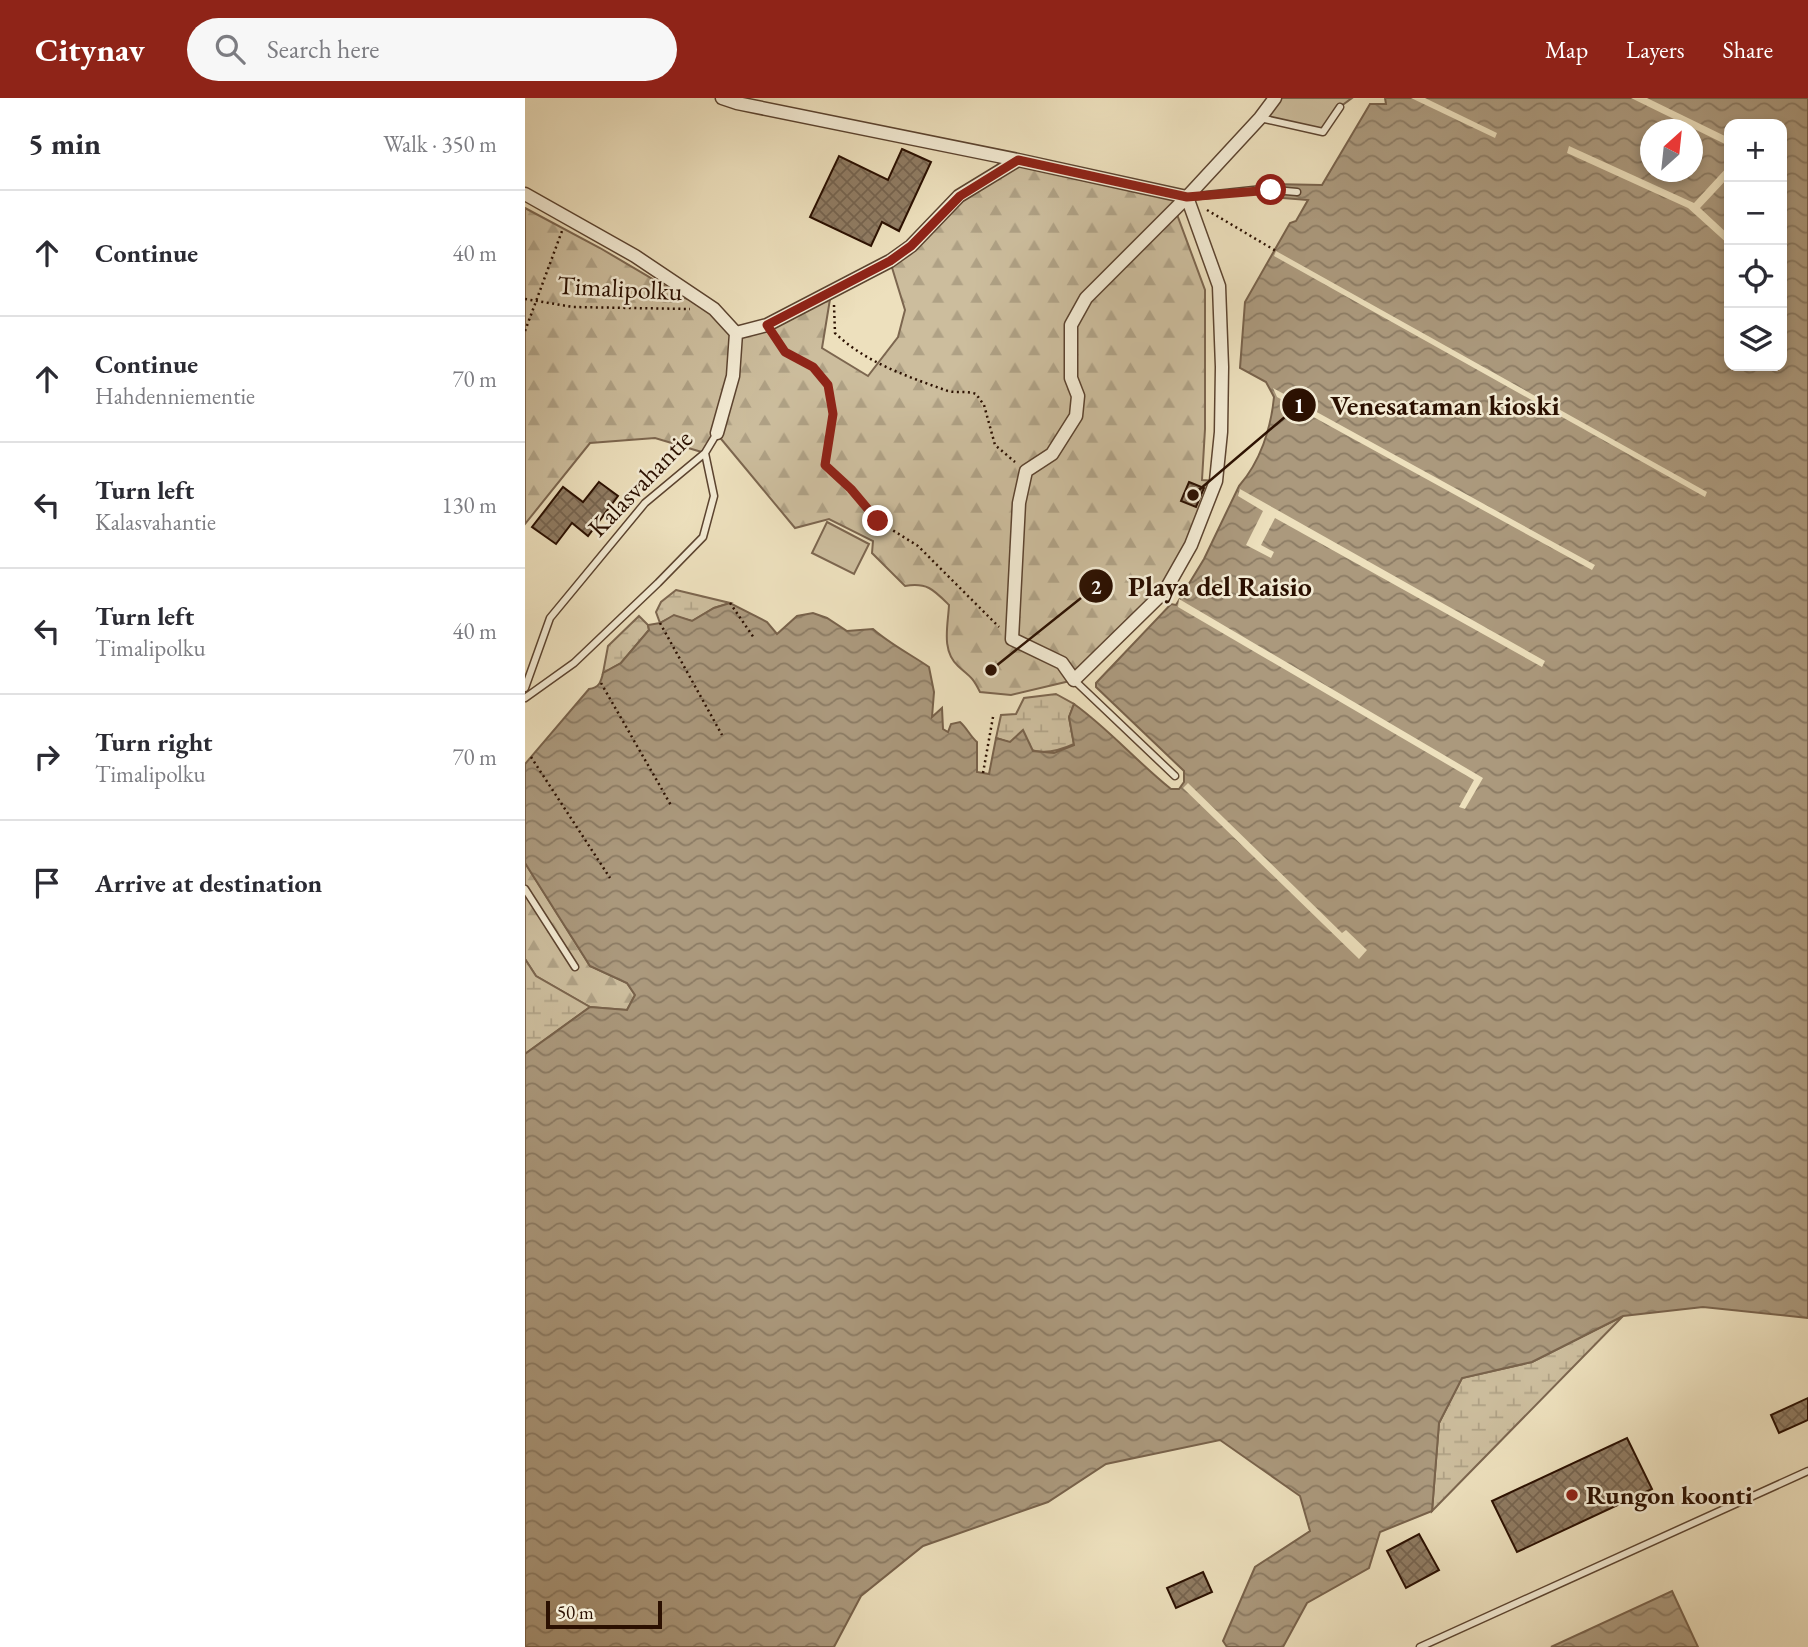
<!DOCTYPE html>
<html lang="en">
<head>
<meta charset="utf-8">
<style>
	:root { --surface:#fff; --page:#f7f7f7; --text:#2b2b33; --muted:#7c7c81; --line:#e1e1e2; --accent:#8f2418 }
	body { margin:0; font-family:"EB Garamond",serif; background:var(--page); color:var(--text) }
	.controls { position:absolute; right:21px; top:21px; display:grid; overflow:hidden; border-radius:14px; box-shadow:0 4px 10px #0003 }
	.controls button { width:63px; height:63px; display:grid; place-items:center; padding:0; border:0; border-bottom:2px solid var(--line); background:var(--surface); color:var(--text); font:35px sans-serif }
	.compass { position:absolute; left:1115px; top:21px; width:63px; height:63px; border-radius:50%; background:var(--surface); box-shadow:0 4px 10px #0003; rotate:27deg }
	.scale { position:absolute; left:21px; bottom:18px; width:116px; box-sizing:border-box; padding-left:7px; border:4px solid #2b1001; border-top:0; font-size:19px; line-height:24px; white-space:nowrap; color:#2b1001; -webkit-text-stroke:5px #f3ebd4; paint-order:stroke }
	.stop { position:absolute; width:21px; height:21px; margin:-16px; border:5px solid #8f2418; border-radius:50%; background:#fff }
	.stop.end { background:#8f2418; border-color:#fff; box-shadow:0 2px 7px #0008 }
	.list { margin:0; padding:0; list-style:none }
	h2 { display:flex; justify-content:space-between; align-items:center; height:91px; margin:0; padding:0 28px; font-size:30px }
	h2 small { font-size:23px; font-weight:400; color:var(--muted) }
	.list li { display:grid; grid-template-columns:46px 1fr auto; gap:21px; align-items:center; box-sizing:border-box; height:126px; padding:0 28px; border-top:2px solid var(--line) }
	.list b { display:block; font-size:26px; white-space:nowrap }
	.list p { margin:0; font-size:23px; white-space:nowrap; color:var(--muted) }
	.list em { font-size:23px; font-style:normal; color:var(--muted) }
	.icon { flex:none; width:38px; height:38px; fill:none; stroke:currentColor; stroke-width:2; stroke-linecap:round; stroke-linejoin:round }
	.map { position:relative; flex:none; width:1283px; height:1549px; overflow:hidden }
	header { display:flex; align-items:center; gap:42px; box-sizing:border-box; height:98px; padding:0 35px; background:var(--accent); color:#fff }
	header strong { font-size:33px }
	nav { display:flex; gap:38px; margin-inline-start:auto; font-size:24px }
	.search { width:490px; height:63px; background:var(--page); display:flex; align-items:center; gap:18px; box-sizing:border-box; padding:0 24px; border-radius:38px; color:var(--muted); font-size:26px }
	main { display:flex }
	aside { flex:1; background:var(--surface) }
	.map>svg:first-child { display:block }
	.grass { fill:#ccbd9d; stroke:#7c664f; stroke-width:2 }
	.forest { fill:url(#forest-firs); stroke:#7c664f; stroke-width:2 }
	.wetland { fill:url(#wetland-marsh); stroke:#7c664f; stroke-width:2 }
	.water { fill:url(#water-waves); stroke:#78624b; stroke-width:2; fill-rule:evenodd }
	.pier { fill:#ede0bd }
	.building { fill:url(#building-cross-hatch); stroke:#2b1001; stroke-width:2 }
	.lines { fill:none; stroke-linecap:round; stroke-linejoin:round }
	.lane-casing { stroke:#5c4430; stroke-width:9 }
	.street-casing { stroke:#5c4430; stroke-width:15 }
	.path { stroke:#2b1001; stroke-width:2.5; stroke-dasharray:2 3.5; stroke-linecap:butt }
	.lane { stroke:#f3ebd4; stroke-width:6 }
	.street { stroke:#f3ebd4; stroke-width:12 }
	.route { stroke:#8f2418; stroke-width:9 }
	.poi-dot { fill:#8f2418; stroke:#f3ebd4; stroke-width:2.5 }
	.labels { text-anchor:middle; dominant-baseline:central; stroke-width:5; stroke-linejoin:round; paint-order:stroke }
	.street-label { font-size:26px; fill:#2b1001; stroke:#f3ebd4 }
	.poi-label { font-size:26px; font-weight:bold; fill:#2b1001; stroke:#f3ebd4; text-anchor:start }
	.leader { fill:none; stroke:#2b1001; stroke-width:2.5 }
	.callout-dot { fill:#2b1001; stroke:#f3ebd4; stroke-width:2.5 }
	.mark-label { font-size:21px; text-anchor:middle; font-weight:bold; fill:#fff }
	.callout-label { font-size:28px; text-anchor:middle; font-weight:bold; fill:#2b1001; stroke:#f3ebd4; stroke-width:5; stroke-linejoin:round; paint-order:stroke }
</style>
</head>
<body>
<header>
<strong>Citynav</strong>
<div class="search"><svg class="icon" aria-label="search" viewBox="0 0 24 24"><circle cx="10" cy="10" r="6"/><path d="M15 15l6 6"/></svg>Search here</div>
<nav><a>Map</a><a>Layers</a><a>Share</a></nav>
</header>
<main>
<aside>
<h2>5 min<small>Walk · 350 m</small></h2>
<ul class="list">
<li><svg class="icon" aria-label="ahead" viewBox="0 0 24 24"><path d="M12 20V5M6 11l6-6 6 6"/></svg><div><b>Continue</b></div><em>40 m</em></li>
<li><svg class="icon" aria-label="ahead" viewBox="0 0 24 24"><path d="M12 20V5M6 11l6-6 6 6"/></svg><div><b>Continue</b><p>Hahdenniementie</p></div><em>70 m</em></li>
<li><svg class="icon" aria-label="left" viewBox="0 0 24 24"><path d="M17 20v-9H6M10 6l-5 5 5 5"/></svg><div><b>Turn left</b><p>Kalasvahantie</p></div><em>130 m</em></li>
<li><svg class="icon" aria-label="left" viewBox="0 0 24 24"><path d="M17 20v-9H6M10 6l-5 5 5 5"/></svg><div><b>Turn left</b><p>Timalipolku</p></div><em>40 m</em></li>
<li><svg class="icon" aria-label="right" viewBox="0 0 24 24"><path d="M7 20v-9h11M14 6l5 5-5 5"/></svg><div><b>Turn right</b><p>Timalipolku</p></div><em>70 m</em></li>
<li><svg class="icon" aria-label="arrive" viewBox="0 0 24 24"><path d="M6 21V4h12l-3 4 3 4H6"/></svg><div><b>Arrive at destination</b></div></li>
</ul>
</aside>
<div class="map">
<svg width="1283" height="1549" viewBox="0 0 1283 1549">
	<defs>
		<pattern id="forest-firs" width="22" height="20" patternUnits="userSpaceOnUse" patternTransform="scale(1.75)"><rect width="22" height="20" fill="#ccbd9d"/><path d="M5 1l3.5 6h-7zM16 11l3.5 6h-7z" fill="#afa185"/></pattern>
		<pattern id="wetland-marsh" width="20" height="14" patternUnits="userSpaceOnUse" patternTransform="scale(1.75)"><rect width="20" height="14" fill="#ccbd9d"/><path d="M1 5h8M5 5V1M11 12h8M15 12V8" fill="none" stroke="#afa185"/></pattern>
		<pattern id="water-waves" width="16" height="10" patternUnits="userSpaceOnUse" patternTransform="scale(1.75)"><rect width="16" height="10" fill="#ab997d"/><path d="M0 5q4-4 8 0t8 0" fill="none" stroke="#8b7b64"/></pattern>
		<pattern id="building-cross-hatch" width="8" height="8" patternUnits="userSpaceOnUse" patternTransform="scale(1.75)"><rect width="8" height="8" fill="#907c63"/><path d="M0 0l8 8M0 8l8-8" fill="none" stroke="#76644f"/></pattern>
	</defs>
	<rect width="100%" height="100%" fill="#ede0bd"/>
	<filter id="stains"><feTurbulence type="fractalNoise" baseFrequency=".00286" numOctaves="4"/><feColorMatrix values="0 0 0 0 .2 0 0 0 0 .09 0 0 0 0 .02 0 0 0 .5 -.17"/></filter>
	<radialGradient id="worn" r=".72"><stop offset=".6" stop-color="#630" stop-opacity="0"/><stop offset="1" stop-color="#630" stop-opacity=".3"/></radialGradient>
	<!-- grass -->
	<path class="grass" d="M750,0H827L815,9L798,34L735,20Z
		M302,424L344,446L329,476L287,455Z"/>
	<!-- forest -->
	<path class="forest" d="M493,62L662,99L650,111L680,192V331L677,382L691,383L640,493L549,582L486,597L455,594C447,578 445,579 433,568C416,552 423,528 424,507C409,492 402,484 380,488L347,455L348,443L304,421L270,430L192,336L180,355L130,340L65,345L0,426V110L75,150L160,200L189,211L211,235L306,195L297,250L343,278L373,239L380,212L365,163L434,98Z
		M0,765L65,868L102,885L110,897L102,912L65,909L11,878L0,861Z"/>
	<!-- wetland -->
	<path class="wetland" d="M151,492L205,505L189,510L167,523L149,518L135,525L131,514L136,504Z
		M114,518L123,527L124,532L96,565L78,575L83,548Z
		M531,596L549,606L544,619L549,646C514,662 504,650 471,640L476,617L491,616L499,600Z
		M0,861L11,878L65,909L0,956Z
		M1098,1218L907,1413L914,1325L937,1280L1007,1264Z"/>
	<!-- water -->
	<path class="water" d="M860,0H1283V1220L1178,1209L1098,1218L1007,1264L937,1280L914,1325L907,1413L855,1434L844,1470L782,1505L758,1549H702L698,1543L730,1469L785,1433L775,1398L695,1342L581,1366L523,1404L398,1448L336,1498L309,1549H0V956L65,909L102,912L110,897L102,885L65,868L0,765V666L64,591C74,590 76,584 78,575L96,565L124,532L123,527L135,525L149,517L167,523L189,510L205,505L242,524L252,536L272,518L288,515L302,520L322,533L348,531C365,546 385,556 404,569L409,594L407,619L417,610L418,631L423,634L426,626L435,624C442,630 445,638 452,644V674L464,676L471,640L485,644L498,632L508,653L529,655L549,647L544,619L549,606C584,631 612,664 646,691H654L659,684V673L571,589V585L646,506L651,507L679,461L714,388C735,364 746,331 749,299L741,284L715,270L720,204L765,125L771,123L783,102L745,99L746,86L797,87L845,6H861ZM1204,26H1257V268H1204ZM1126,32H1168V74H1126Z
		M1147,1493L1173,1549H1026Z"/>
	<!-- pier -->
	<path class="pier" d="M886,0H900L972,35L970,40Z
		M1106,0H1122L1204,40V48Z
		M1044,48L1169,105L1204,67V79L1175,110L1204,137V147L1163,110L1042,55Z
		M751,153L1182,394L1180,399L749,158Z
		M748,290L1070,467L1067,472L752,299Z
		M715,391L1020,563L1017,569L750,420L736,447L749,454L746,460L721,447L738,413L713,398Z
		M654,501L958,680L940,711L934,709L949,682L653,509Z
		M663,685L817,835L821,832L842,852L834,861L658,690Z"/>
	<!-- building -->
	<path class="building" d="M377,51L406,64L374,133L357,124L346,148L285,119L314,58L363,82Z
		M74,384L93,398L63,438L47,425L31,446L7,429L38,389L58,404Z
		M664,384L679,390L671,409L656,403Z
		M1283,1300V1322L1254,1335L1246,1317Z
		M1102,1340L1127,1391L992,1454L967,1403Z
		M894,1436L914,1472L881,1490L862,1453Z
		M678,1474L687,1494L651,1510L642,1490Z"/>
	<g class="lines">
		<defs>
			<path id="lane" d="M735,20L798,34L815,9
				M663,99L738,91L772,94
				M549,582L650,678
				M0,590L25,520L120,405L180,355L192,335
				M0,600L49,565L133,485L178,439L189,398L180,355
				M0,791L50,869
				M895,1549L1283,1373"/>
			<path id="street" d="M197,0L212,5L493,62L662,99L735,20L750,0
				M0,96L110,158L189,211L211,235L208,278L192,335
				M662,99L694,188L697,269L696,334L691,383L666,447L640,493L549,582L537,565L487,541L494,405L501,373L527,356L551,318L553,298L546,280V227L561,200Z
				M211,235L242,227L365,163L386,148L434,98L493,62"/>
		</defs>
		<!-- lane casing -->
		<use href="#lane" class="lane-casing"/>
		<!-- street casing -->
		<use href="#street" class="street-casing"/>
		<!-- path -->
		<path class="path" d="M682,112L751,153
			M0,201L48,209L165,211
			M309,207L310,235C340,264 381,278 420,292C429,296 441,292 451,296L459,307L470,347L490,364
			M0,233L37,133
			M250,239C265,262 270,255 288,269C317,293 305,335 301,367L326,391L353,423L393,448L474,529
			M205,505L229,540
			M135,525L197,637
			M76,585L147,709
			M6,659L85,780
			M458,675L468,619"/>
		<!-- lane -->
		<use href="#lane" class="lane"/>
		<!-- street -->
		<use href="#street" class="street"/>
	</g>
	<g class="lines">
		<!-- route -->
		<path class="route" d="M353,423L326,391L300,367L308,316L303,287L288,269L260,254L242,227L365,163L386,148L435,98L493,62L662,99L746,92"/>
	</g>
	<!-- markers -->
	<circle class="poi-dot" cx="1047" cy="1397" r="7"/>
	<g class="labels">
		<!-- street labels -->
		<g class="street-label">
			<text transform="translate(95 190) rotate(3)">Timalipolku</text>
			<text transform="translate(115 385) rotate(-46)">Kalasvahantie</text>
		</g>
		<!-- poi labels -->
		<g class="poi-label">
			<text x="1061" y="1397">Rungon koonti</text>
		</g>
	</g>
	<!-- callouts -->
	<path class="leader" d="M668 397L774 307M466 572L571 488"/>
	<g class="callout-dot">
		<circle cx="668" cy="397" r="7"/>
		<circle cx="466" cy="572" r="7"/>
		<circle cx="774" cy="307" r="18"/>
		<circle cx="571" cy="488" r="18"/>
	</g>
	<g class="mark-label">
		<text x="774" y="315">1</text>
		<text x="571" y="496">2</text>
	</g>
	<g class="callout-label">
		<text x="920" y="317">Venesataman kioski</text>
		<text x="695" y="498">Playa del Raisio</text>
	</g>
	<rect width="100%" height="100%" filter="url(#stains)"/>
	<rect width="100%" height="100%" fill="url(#worn)"/>
</svg>
<div class="controls">
<button>+</button>
<button>−</button>
<button><svg class="icon" aria-label="locate" viewBox="0 0 24 24"><circle cx="12" cy="12" r="6"/><path d="M12 2v4M12 18v4M2 12h4M18 12h4"/></svg></button>
<button><svg class="icon" aria-label="layers" viewBox="0 0 24 24"><path d="M12 4l9 5-9 5-9-5zM3 14l9 5 9-5"/></svg></button>
</div>
<svg class="compass" viewBox="-18 -18 36 36"><path d="M0-13l5 13h-10z" fill="#e53935"/><path d="M0 13l5-13h-10z" fill="#7c7c81"/></svg>
<div class="scale">50 m</div>
<div class="stop" style="left:746px;top:92px"></div>
<div class="stop end" style="left:353px;top:423px"></div>
</div>
</main>
</body>
</html>
